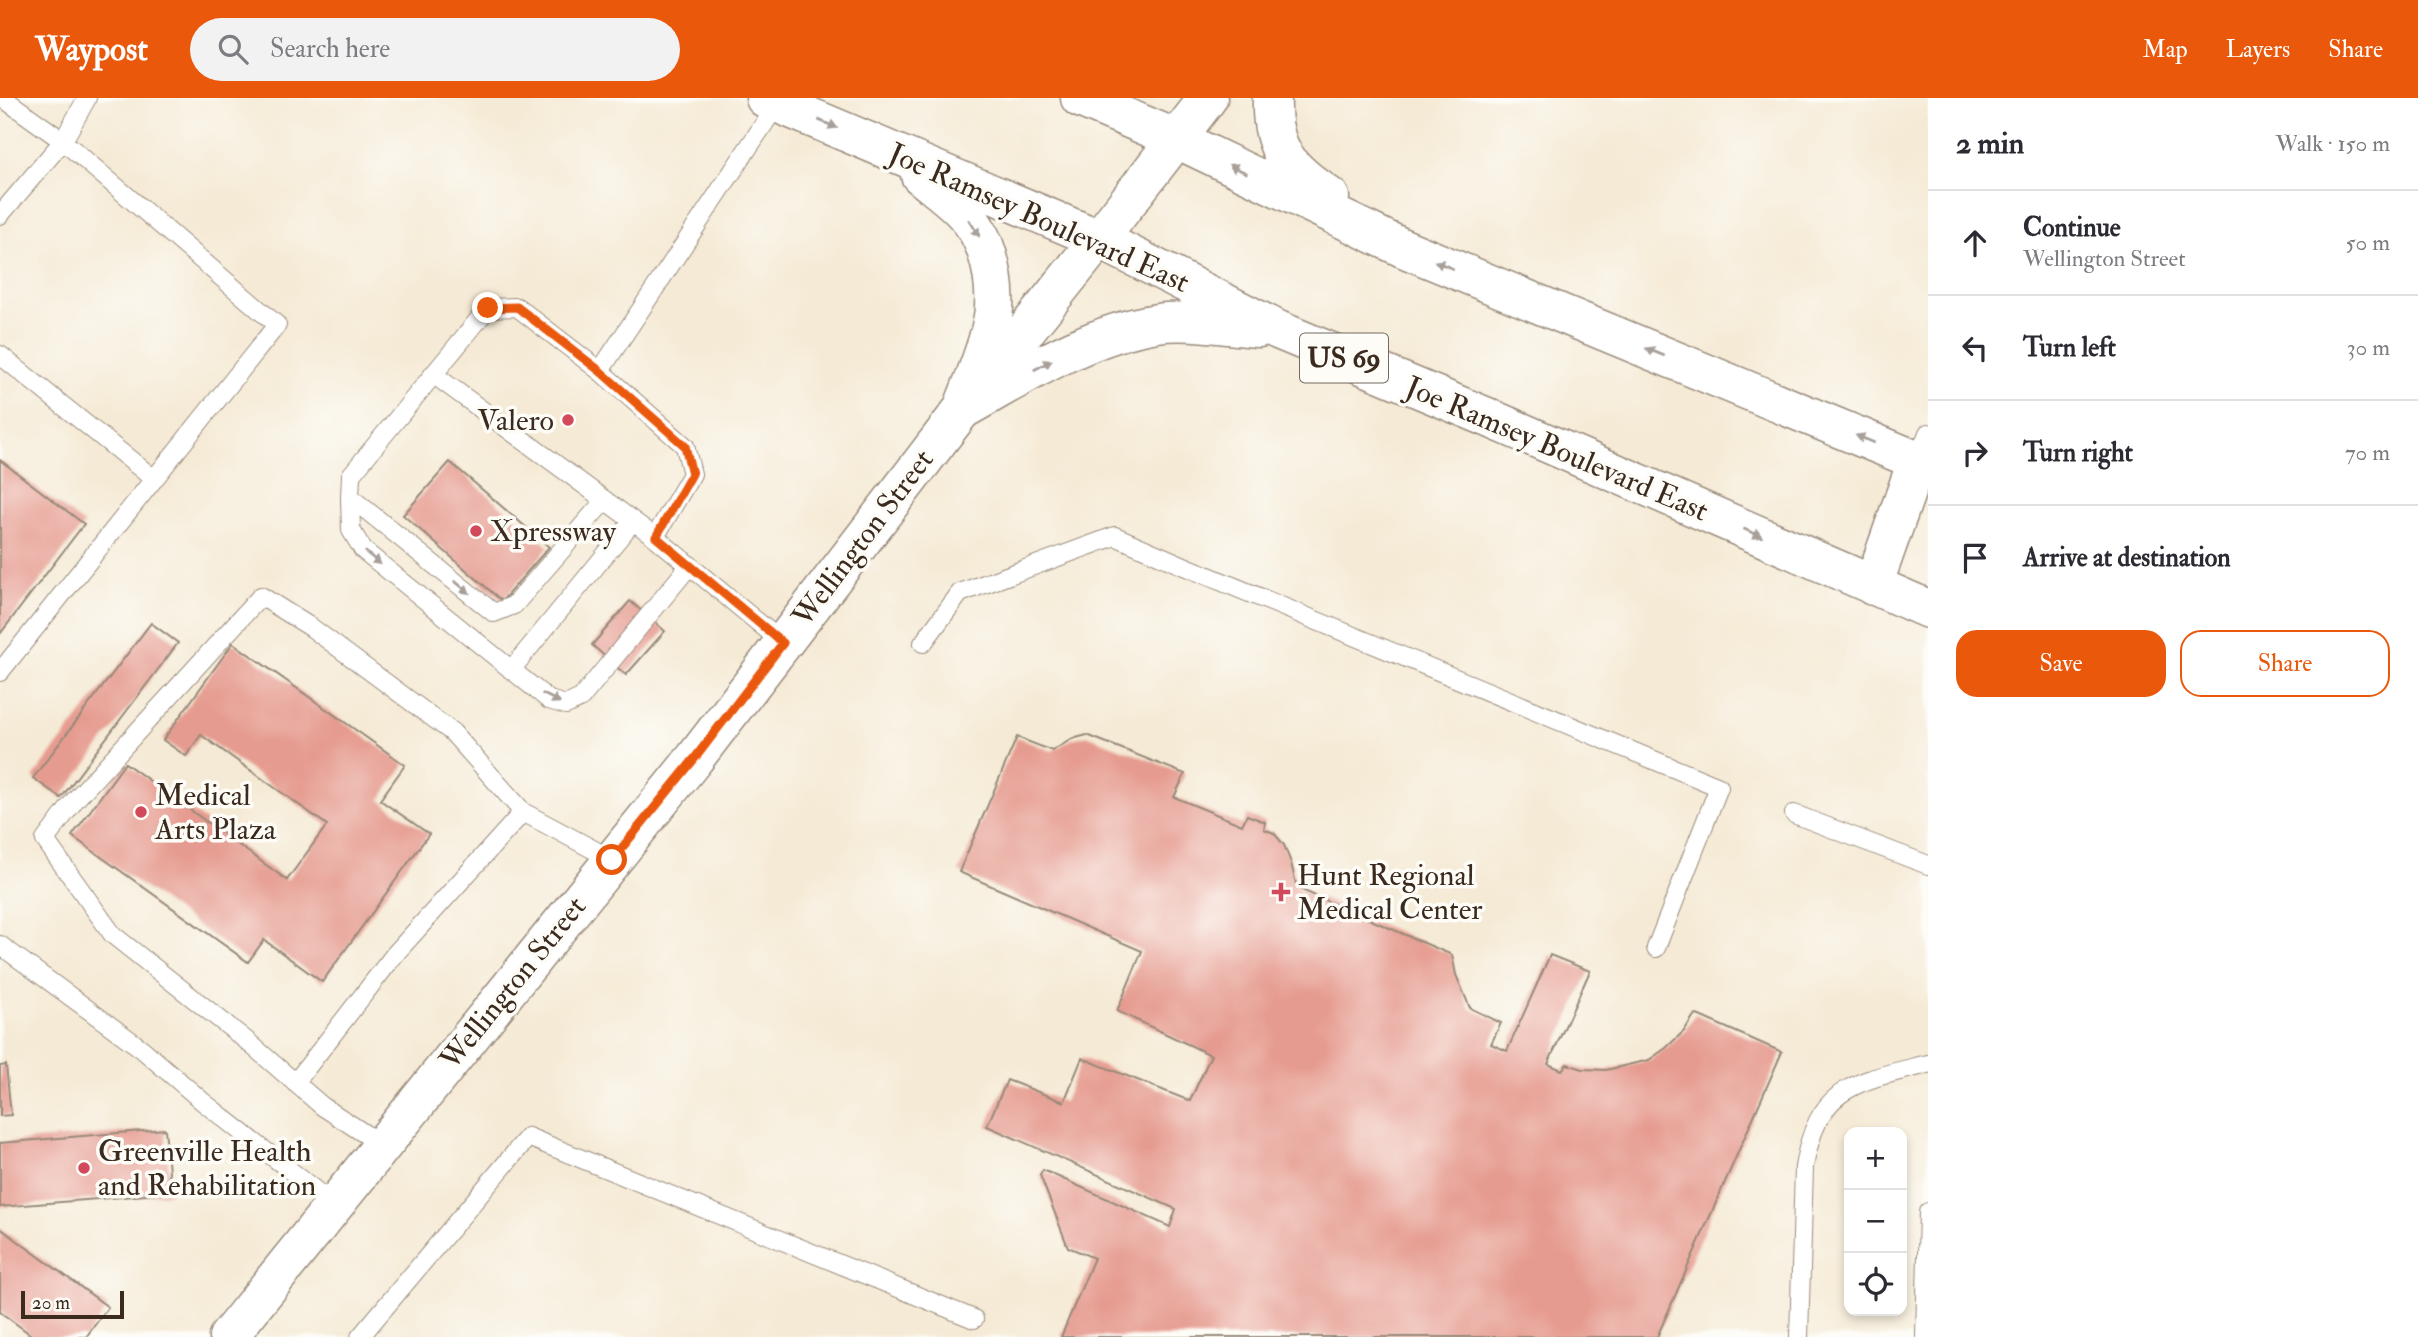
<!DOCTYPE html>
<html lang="en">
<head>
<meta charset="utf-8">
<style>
	:root { --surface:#fff; --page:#f2f2f3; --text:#2b2b33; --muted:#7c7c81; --line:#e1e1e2; --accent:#ea580c }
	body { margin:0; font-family:"IM FELL Double Pica",serif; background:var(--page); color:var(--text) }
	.controls { position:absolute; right:21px; bottom:21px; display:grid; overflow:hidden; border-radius:14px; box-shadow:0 4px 10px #0003 }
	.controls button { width:63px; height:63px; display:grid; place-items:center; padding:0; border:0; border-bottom:2px solid var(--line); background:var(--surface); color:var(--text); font:35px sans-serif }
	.scale { position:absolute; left:21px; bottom:18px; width:103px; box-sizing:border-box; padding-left:7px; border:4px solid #3b2a1e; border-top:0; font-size:19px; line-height:24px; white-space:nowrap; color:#3b2a1e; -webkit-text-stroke:5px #fdfcf7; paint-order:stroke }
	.stop { position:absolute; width:21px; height:21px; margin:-16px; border:5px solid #ea580c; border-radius:50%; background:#fff }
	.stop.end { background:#ea580c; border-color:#fff; box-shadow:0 2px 7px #0008 }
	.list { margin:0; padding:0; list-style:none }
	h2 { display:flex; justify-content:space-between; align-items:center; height:91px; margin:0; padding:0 28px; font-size:30px }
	h2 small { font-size:23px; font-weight:400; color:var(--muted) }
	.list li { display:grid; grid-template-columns:46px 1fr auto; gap:21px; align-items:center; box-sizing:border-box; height:105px; padding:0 28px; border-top:2px solid var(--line) }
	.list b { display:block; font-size:26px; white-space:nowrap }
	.list p { margin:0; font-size:23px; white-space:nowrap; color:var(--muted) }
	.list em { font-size:23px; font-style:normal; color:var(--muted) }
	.actions { display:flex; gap:14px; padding:21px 28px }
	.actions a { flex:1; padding:16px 0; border:2px solid var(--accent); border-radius:21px; text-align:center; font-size:24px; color:var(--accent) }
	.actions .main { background:var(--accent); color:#fff }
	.icon { flex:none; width:38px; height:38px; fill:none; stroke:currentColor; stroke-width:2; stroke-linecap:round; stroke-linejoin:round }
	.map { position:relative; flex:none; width:1928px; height:1239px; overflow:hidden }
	header { display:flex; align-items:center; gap:42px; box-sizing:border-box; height:98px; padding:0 35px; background:var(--accent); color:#fff }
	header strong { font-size:33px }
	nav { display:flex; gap:38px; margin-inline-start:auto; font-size:24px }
	.search { width:490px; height:63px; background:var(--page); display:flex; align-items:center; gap:18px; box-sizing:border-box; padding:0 24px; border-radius:38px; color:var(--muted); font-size:26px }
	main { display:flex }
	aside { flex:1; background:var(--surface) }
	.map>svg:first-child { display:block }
	.building { fill:#e69b90 }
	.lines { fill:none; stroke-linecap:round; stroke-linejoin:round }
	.service-casing { stroke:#988a7a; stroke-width:20 }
	.tertiary-casing { stroke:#988a7a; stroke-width:41 }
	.trunk-casing { stroke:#988a7a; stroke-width:41 }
	.service { stroke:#fff; stroke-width:18 }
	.tertiary { stroke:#fff; stroke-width:38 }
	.trunk { stroke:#fff; stroke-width:38 }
	.oneway { fill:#a79f9a }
	.route { stroke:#ea580c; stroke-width:9 }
	.poi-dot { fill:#d1495b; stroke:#fdfcf7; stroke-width:2.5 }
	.labels { text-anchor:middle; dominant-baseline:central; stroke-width:7; stroke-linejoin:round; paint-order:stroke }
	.shield { fill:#fdfcf7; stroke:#75695f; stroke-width:2 }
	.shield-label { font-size:28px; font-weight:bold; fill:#3b2a1e }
	.street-label { font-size:30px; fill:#3b2a1e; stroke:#fdfcf7 }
	.poi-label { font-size:30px; fill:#3b2a1e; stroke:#fdfcf7; text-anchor:start }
</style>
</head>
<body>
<header>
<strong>Waypost</strong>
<div class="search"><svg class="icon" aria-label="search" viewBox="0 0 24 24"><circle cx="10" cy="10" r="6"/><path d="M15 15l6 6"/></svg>Search here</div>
<nav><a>Map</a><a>Layers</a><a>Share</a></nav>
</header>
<main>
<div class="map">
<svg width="1928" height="1239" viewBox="0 0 1928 1239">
	<rect width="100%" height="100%" fill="#fdfcf7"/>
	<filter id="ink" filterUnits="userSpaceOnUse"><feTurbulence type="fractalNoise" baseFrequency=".0143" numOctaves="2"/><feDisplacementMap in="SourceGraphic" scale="14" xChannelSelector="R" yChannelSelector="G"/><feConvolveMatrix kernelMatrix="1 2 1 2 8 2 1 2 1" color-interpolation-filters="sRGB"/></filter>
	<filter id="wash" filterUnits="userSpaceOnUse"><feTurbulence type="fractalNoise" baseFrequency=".00686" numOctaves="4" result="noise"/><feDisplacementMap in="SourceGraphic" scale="28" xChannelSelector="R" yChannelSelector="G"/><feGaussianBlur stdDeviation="1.57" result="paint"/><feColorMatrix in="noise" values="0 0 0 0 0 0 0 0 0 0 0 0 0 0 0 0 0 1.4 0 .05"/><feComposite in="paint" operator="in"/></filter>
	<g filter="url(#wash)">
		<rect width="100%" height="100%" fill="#f5ead5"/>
		<g id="blocks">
			<!-- building -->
			<path class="building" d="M0,362L84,426L0,536Z
				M450,364L549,449L502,503L403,417Z
				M630,503L665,533L626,577L592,547Z
				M151,525L178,545L61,700L33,680Z
				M233,545L405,667L380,702L429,736L322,884L264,842L248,864L72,738L125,665L287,782L327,727L201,637L186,658L163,642Z
				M1087,637L1185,676L1174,699L1242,727L1247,717L1265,724L1264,731L1274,735L1284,747L1291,765L1297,790L1452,857L1456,877L1470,910L1501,925L1491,946L1507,953L1550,857L1590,873L1548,966L1562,972L1567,966L1583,971L1606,972L1649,962L1666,950L1684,933L1695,916L1782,954L1657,1239H1061L1094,1160L1068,1149L1040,1077L1043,1072L1170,1129L1176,1111L987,1028L1007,982L1064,1004L1082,960L1190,1003L1211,957L1117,913L1142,853L959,774L1017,639L1052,653L1072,641Z
				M6,967L11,1017L0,1018V968Z
				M165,1031L171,1095L0,1109V1045Z
				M0,1130L108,1209L86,1239H34L0,1214Z"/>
		</g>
	</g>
	<g filter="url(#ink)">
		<use href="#blocks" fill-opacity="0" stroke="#988a7a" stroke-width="2"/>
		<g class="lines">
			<defs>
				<path id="service" d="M778,5L600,273L685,348L692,376L655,439L783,545
					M0,117L63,43L87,0
					M0,257L154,381
					M600,273L517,209L488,210L351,377L350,399L494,515L514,507L605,402
					M433,276L655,439
					M1917,363L1928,335
					M350,399L351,432L363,452L549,602L566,607L581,600L690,467
					M923,545L960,495L1115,438L1184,468L1719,689L1656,850
					M511,572L633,423
					M0,574L277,227L63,43L3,0
					M1794,716L1928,767
					M0,847L142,951L202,1003L334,1107
					M295,985L395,856L523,714
					M382,1047L322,1008L247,943L113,837L45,742L75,702L261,498L312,530L452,634L523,714L613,762
					M360,1239L528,1039L974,1221
					M1799,1239L1804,1069C1818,986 1857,984 1928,966
					M1925,1239L1928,1114"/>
				<path id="tertiary" d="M228,1239L695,660L962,312L1099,141L1208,0"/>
				<path id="trunk" d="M765,0L1099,141L1278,232L1487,319L1928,511
					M1080,0L1177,41L1403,150L1928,367
					M1272,0C1270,52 1289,71 1330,99
					M920,77C939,93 962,108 975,129C992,156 999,198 991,229C985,257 972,285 962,312
					M962,312C1023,278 1087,236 1157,225C1185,220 1229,228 1259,230
					M1873,488L1917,363"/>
			</defs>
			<!-- service casing -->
			<use href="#service" class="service-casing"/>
			<!-- tertiary casing -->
			<use href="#tertiary" class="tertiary-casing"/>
			<!-- trunk casing -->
			<use href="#trunk" class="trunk-casing"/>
			<!-- service -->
			<use href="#service" class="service"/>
			<!-- tertiary -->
			<use href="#tertiary" class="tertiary"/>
			<!-- trunk -->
			<use href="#trunk" class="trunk"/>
		</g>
		<!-- one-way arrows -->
		<defs><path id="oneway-solid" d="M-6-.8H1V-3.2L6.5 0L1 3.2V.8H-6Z" transform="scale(1.75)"/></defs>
		<g class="oneway">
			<use href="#oneway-solid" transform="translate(828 26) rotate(23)"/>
			<use href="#oneway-solid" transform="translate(1238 71) rotate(-154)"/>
			<use href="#oneway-solid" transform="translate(974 130) rotate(58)"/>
			<use href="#oneway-solid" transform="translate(1444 167) rotate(-158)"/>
			<use href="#oneway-solid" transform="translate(1655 254) rotate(-158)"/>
			<use href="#oneway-solid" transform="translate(1043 267) rotate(-28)"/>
			<use href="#oneway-solid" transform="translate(1865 341) rotate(-158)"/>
			<use href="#oneway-solid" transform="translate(1753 435) rotate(24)"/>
			<use href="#oneway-solid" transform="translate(373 460) rotate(39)"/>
			<use href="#oneway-solid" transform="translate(462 489) rotate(39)"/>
			<use href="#oneway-solid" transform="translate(551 600) rotate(27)"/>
		</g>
	</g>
	<g class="lines" filter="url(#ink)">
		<!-- route -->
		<path class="route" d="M488,210L517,209L600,273L685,348L692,376L656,439L783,545L695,660L612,762"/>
	</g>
	<!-- markers -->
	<g class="poi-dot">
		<circle cx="568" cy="322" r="7"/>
		<circle cx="476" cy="433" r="7"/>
		<circle cx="141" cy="714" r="7"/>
		<path d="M1277.5 783.5h7v7h7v7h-7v7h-7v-7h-7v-7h7z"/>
		<circle cx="84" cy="1070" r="7"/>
	</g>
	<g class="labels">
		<!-- shield labels -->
		<rect class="shield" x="1300" y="235.5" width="88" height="49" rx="5"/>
		<g class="shield-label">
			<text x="1344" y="260">US 69</text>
		</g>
		<!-- street labels -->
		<g class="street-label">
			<text transform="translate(1039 120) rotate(24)">Joe Ramsey Boulevard East</text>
			<text transform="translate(1557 351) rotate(23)">Joe Ramsey Boulevard East</text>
			<text transform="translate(863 440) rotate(-53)">Wellington Street</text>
			<text transform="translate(513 885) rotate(-51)">Wellington Street</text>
		</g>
		<!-- poi labels -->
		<g class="poi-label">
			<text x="554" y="322" text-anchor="end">Valero</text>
			<text x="490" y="433">Xpressway</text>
			<text x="155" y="697">Medical<tspan x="155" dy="34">Arts Plaza</tspan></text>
			<text x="1297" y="777">Hunt Regional<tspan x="1297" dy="34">Medical Center</tspan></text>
			<text x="98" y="1053">Greenville Health<tspan x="98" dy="34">and Rehabilitation</tspan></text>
		</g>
	</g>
</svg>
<div class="controls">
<button>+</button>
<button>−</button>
<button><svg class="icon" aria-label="locate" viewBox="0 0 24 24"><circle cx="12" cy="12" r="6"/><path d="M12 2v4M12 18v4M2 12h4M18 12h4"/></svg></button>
</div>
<div class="scale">20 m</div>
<div class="stop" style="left:612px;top:762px"></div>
<div class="stop end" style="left:488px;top:210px"></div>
</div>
<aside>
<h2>2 min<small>Walk · 150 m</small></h2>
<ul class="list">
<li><svg class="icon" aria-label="ahead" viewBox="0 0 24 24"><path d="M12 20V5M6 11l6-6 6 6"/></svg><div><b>Continue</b><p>Wellington Street</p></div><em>50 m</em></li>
<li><svg class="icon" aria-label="left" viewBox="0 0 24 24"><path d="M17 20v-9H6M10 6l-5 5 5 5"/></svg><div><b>Turn left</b></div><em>30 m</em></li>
<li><svg class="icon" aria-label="right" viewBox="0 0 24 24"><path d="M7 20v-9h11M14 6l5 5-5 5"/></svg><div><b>Turn right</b></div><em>70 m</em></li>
<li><svg class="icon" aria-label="arrive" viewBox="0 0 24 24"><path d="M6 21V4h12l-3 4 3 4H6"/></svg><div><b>Arrive at destination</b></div></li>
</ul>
<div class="actions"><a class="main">Save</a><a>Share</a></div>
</aside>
</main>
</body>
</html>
